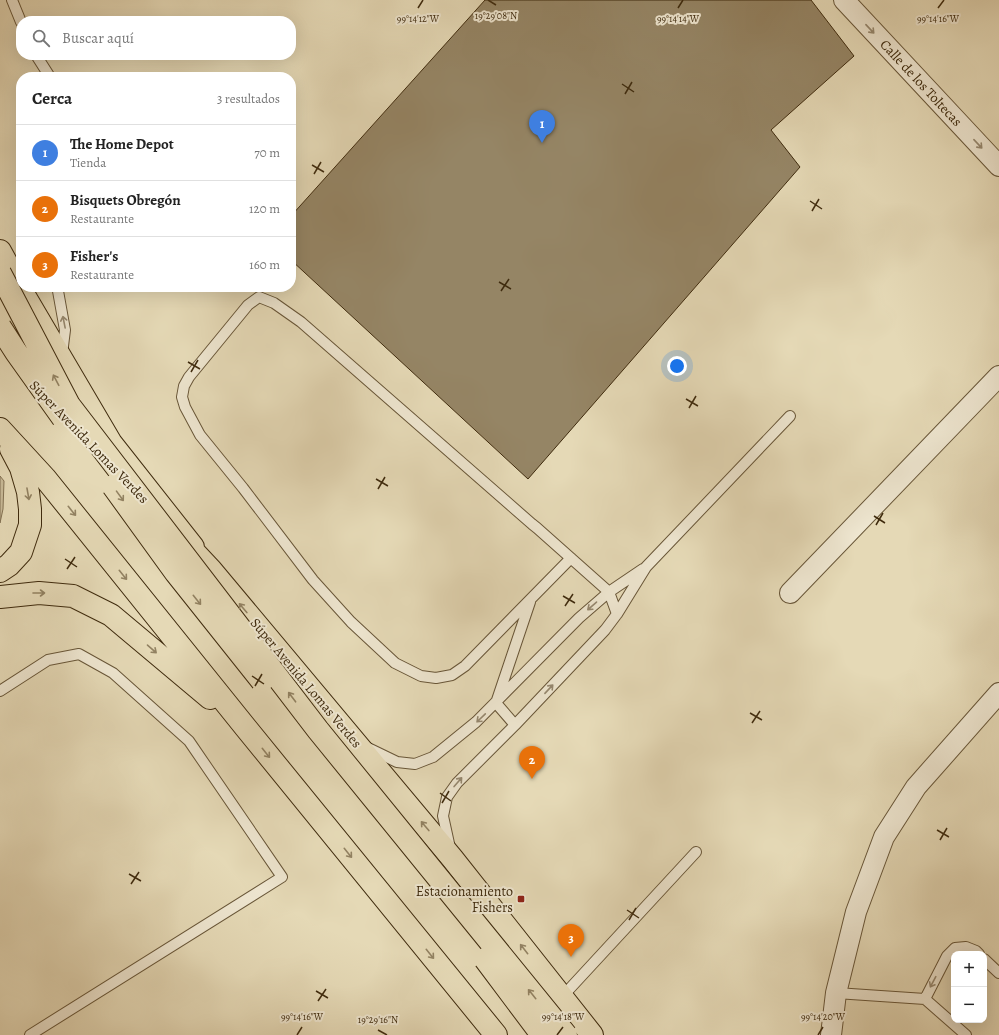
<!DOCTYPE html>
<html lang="es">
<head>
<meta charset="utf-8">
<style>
	:root { --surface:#fff; --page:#f6f6f6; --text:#222; --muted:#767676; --line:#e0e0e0; --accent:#8f2418 }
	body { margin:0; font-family:Alegreya,serif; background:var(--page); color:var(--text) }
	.controls { position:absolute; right:12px; bottom:12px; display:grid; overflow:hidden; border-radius:8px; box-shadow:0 4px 16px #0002 }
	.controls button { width:36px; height:36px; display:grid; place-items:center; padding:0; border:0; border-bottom:1px solid var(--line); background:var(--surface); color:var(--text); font:20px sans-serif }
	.you { position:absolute; left:677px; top:366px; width:14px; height:14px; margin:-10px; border:3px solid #fff; border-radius:50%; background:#1a73e8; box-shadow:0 0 0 6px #1a73e833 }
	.badge { display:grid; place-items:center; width:26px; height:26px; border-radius:50%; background:var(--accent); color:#fff; font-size:13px; font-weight:700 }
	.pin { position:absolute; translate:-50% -33px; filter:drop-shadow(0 1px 2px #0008) }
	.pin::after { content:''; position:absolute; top:21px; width:14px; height:12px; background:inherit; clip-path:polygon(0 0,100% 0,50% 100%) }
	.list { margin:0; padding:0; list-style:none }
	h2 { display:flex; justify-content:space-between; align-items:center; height:52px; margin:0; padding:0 16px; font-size:17px }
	h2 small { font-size:13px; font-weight:400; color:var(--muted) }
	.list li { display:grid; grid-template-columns:26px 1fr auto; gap:12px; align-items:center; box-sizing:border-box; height:56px; padding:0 16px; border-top:1px solid var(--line) }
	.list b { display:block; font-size:15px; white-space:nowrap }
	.list p { margin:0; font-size:13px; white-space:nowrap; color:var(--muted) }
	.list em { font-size:13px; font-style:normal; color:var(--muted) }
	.icon { flex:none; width:22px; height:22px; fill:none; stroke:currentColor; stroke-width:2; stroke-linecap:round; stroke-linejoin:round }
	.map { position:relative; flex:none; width:999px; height:1035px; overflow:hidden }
	.search { position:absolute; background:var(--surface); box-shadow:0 4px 16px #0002; left:16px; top:16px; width:280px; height:44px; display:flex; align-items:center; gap:10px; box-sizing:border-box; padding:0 14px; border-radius:16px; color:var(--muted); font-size:15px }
	.panel { position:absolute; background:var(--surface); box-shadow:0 4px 16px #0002; left:16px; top:72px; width:280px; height:220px; border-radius:16px }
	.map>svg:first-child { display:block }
	.green { fill:#c9bb99; stroke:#847354 }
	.building { fill:#958565; stroke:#3f2b0e }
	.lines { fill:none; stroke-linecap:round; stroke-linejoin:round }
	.service-casing { stroke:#685638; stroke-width:12 }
	.minor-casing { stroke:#685638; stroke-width:22 }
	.primary-casing { stroke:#3f2b0e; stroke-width:24 }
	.service { stroke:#eee6d0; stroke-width:10 }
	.minor { stroke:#eee6d0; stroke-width:20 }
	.primary { stroke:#e5d9b6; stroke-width:22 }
	.motorway-bridge-casing { stroke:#3f2b0e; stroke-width:24; stroke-linecap:butt }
	.motorway-bridge { stroke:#e5d9b6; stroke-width:22 }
	.oneway { stroke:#96886f }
	.oneway2 { stroke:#928262 }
	.ticks { fill:none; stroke:#3f2b0e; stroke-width:1.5 }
	.poi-dot { fill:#8f2418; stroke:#eee6d0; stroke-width:1.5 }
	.labels { text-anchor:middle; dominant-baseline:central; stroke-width:4; stroke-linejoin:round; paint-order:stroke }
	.street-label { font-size:14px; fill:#3f2b0e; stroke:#eee6d0 }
	.poi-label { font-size:14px; fill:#3f2b0e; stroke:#eee6d0; text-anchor:end }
	.ticks-label { font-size:10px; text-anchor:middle; fill:#3f2b0e; stroke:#eee6d0; stroke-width:4; stroke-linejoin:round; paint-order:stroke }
</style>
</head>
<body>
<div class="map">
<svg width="999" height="1035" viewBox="0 0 999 1035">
	<rect width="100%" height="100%" fill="#e5d9b6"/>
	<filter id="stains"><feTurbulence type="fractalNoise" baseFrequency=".005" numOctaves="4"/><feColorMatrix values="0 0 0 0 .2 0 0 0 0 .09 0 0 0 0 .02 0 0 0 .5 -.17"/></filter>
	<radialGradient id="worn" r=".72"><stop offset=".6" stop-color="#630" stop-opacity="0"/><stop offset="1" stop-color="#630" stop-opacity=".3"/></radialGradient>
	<!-- green -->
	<path class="green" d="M0,476L4,481L3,509L0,523Z"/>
	<!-- building -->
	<path class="building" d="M485,0H811L854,56L771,130L800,167L528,479L291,260V216Z"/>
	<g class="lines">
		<defs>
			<path id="service" d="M12,0L21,22
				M36,55L50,77
				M59,287L58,291L65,330L62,354
				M571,558L465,666L452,675L436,678L421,676L395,663L351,622L313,580L243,488L200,435L185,407L182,397L184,386L189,377L248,305L259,297L274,303L301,322L532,524L537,528L609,592L617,614
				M0,691L48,660L79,654L113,673L189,741L282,877L30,1035
				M515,725L496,703L530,602
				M366,747L397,762L415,764L433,757L476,722L579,618L609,592L643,569
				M450,848L443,816L447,797L457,783L515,725L605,630L617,614L646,567L790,416
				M984,959L999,973
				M836,993L925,999
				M562,997L696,852
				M966,1035L925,999L947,956L955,948L966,947L976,951L979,954"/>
			<path id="minor" d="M844,0L999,166
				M790,593L999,376
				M831,1035L836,993L856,912L884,837L916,787L999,693"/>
			<path id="primary" d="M0,251L24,295L111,443L193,547
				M0,429L45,478L246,728L496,1035
				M181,538L211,570L452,858L592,1035
				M0,571L9,565L21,552L30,525V509L28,492L21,468L11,449
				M0,597L39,593L73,596L111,615L210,698"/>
		</defs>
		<!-- service casing -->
		<use href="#service" class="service-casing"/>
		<!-- minor casing -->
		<use href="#minor" class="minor-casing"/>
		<!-- primary casing -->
		<use href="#primary" class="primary-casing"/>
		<!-- service -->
		<use href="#service" class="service"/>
		<!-- minor -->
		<use href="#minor" class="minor"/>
		<!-- primary -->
		<use href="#primary" class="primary"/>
		<defs>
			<path id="motorway-bridge" d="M0,273L69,405L318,730L566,1035
				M0,327L16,352L63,418
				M113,486L176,573L262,681
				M485,959L542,1035"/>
		</defs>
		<!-- motorway-bridge casing -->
		<use href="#motorway-bridge" class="motorway-bridge-casing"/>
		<!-- motorway-bridge -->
		<use href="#motorway-bridge" class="motorway-bridge"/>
	</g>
	<!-- one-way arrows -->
	<defs><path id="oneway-shaft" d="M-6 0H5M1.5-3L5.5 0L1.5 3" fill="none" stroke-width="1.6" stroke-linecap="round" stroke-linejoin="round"/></defs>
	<g class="oneway">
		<use href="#oneway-shaft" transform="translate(870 29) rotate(47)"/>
		<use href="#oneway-shaft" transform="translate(978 144) rotate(47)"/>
		<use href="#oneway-shaft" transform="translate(64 322) rotate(-101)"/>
		<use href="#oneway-shaft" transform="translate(592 606) rotate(139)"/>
		<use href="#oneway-shaft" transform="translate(549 689) rotate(-47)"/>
		<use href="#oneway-shaft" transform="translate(481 718) rotate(136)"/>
		<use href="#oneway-shaft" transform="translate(458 782) rotate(-49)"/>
		<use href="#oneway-shaft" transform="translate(933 982) rotate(118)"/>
	</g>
	<g class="oneway2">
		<use href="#oneway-shaft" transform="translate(56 380) rotate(-118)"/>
		<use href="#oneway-shaft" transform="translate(28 494) rotate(80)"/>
		<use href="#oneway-shaft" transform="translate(120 496) rotate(54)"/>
		<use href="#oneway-shaft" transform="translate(72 511) rotate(51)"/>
		<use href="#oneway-shaft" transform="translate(123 575) rotate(51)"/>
		<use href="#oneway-shaft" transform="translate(39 593)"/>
		<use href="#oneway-shaft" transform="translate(197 600) rotate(51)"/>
		<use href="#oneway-shaft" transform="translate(243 608) rotate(-130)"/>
		<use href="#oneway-shaft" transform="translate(152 649) rotate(41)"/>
		<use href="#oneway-shaft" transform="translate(292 697) rotate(-127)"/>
		<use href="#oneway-shaft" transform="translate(266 753) rotate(51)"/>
		<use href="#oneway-shaft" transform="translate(425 826) rotate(-130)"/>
		<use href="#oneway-shaft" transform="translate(348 853) rotate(51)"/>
		<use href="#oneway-shaft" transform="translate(524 949) rotate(-128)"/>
		<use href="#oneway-shaft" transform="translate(430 954) rotate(51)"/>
		<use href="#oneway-shaft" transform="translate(532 994) rotate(-129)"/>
	</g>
	<!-- ticks -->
	<path class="ticks" d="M488,0L496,5M418,8L423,0M678,8L683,0M938,8L944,0M622,84L634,92M625,94L632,82M312,165L324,172M314,174L321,162M810,201L822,209M812,211L819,199M499,282L511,289M501,291L509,279M188,362L200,369M191,372L198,360M686,399L698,406M689,408L696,396M376,479L388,486M378,489L385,477M874,516L885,523M876,525L883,513M65,559L77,567M67,569L75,557M563,596L575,603M565,606L573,594M252,676L264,684M255,686L262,674M750,713L762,720M752,723L760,711M440,793L451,801M442,803L449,791M937,830L949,837M940,840L947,828M129,874L141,881M131,884L139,872M627,910L639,918M629,920L636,908M316,991L328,998M318,1001L326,989M378,1030L387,1035M297,1035L302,1027M557,1035L563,1027M818,1035L823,1027"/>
	<!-- markers -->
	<rect class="poi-dot" x="517" y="895" width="8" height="8" rx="2"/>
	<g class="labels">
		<!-- street labels -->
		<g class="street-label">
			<text transform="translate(921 83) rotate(47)">Calle de los Toltecas</text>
			<text transform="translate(89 442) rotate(46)">Súper Avenida Lomas Verdes</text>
			<text transform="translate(306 683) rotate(50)">Súper Avenida Lomas Verdes</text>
		</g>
		<!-- poi labels -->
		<g class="poi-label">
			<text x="513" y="891">Estacionamiento<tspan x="513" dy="16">Fishers</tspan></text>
		</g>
	</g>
	<g class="ticks-label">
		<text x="496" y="19">19°29'08"N</text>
		<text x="418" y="22">99°14'12"W</text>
		<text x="678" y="22">99°14'14"W</text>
		<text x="938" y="22">99°14'16"W</text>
		<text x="302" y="1020">99°14'16"W</text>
		<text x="563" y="1020">99°14'18"W</text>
		<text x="823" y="1020">99°14'20"W</text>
		<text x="378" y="1023">19°29'16"N</text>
	</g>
	<rect width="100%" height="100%" filter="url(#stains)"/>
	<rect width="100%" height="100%" fill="url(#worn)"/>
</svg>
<div class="controls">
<button>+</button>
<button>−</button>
</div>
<div class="you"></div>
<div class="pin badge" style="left:542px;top:143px;background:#3f7fe0">1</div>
<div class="pin badge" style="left:532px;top:779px;background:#e8710a">2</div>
<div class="pin badge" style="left:571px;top:957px;background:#e8710a">3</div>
<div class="search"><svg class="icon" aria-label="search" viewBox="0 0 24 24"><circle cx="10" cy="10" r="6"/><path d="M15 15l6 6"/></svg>Buscar aquí</div>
<section class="panel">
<h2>Cerca<small>3 resultados</small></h2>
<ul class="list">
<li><span class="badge" style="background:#3f7fe0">1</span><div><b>The Home Depot</b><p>Tienda</p></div><em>70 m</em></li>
<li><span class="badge" style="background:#e8710a">2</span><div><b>Bisquets Obregón</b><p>Restaurante</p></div><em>120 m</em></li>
<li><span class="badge" style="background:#e8710a">3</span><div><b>Fisher's</b><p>Restaurante</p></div><em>160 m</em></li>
</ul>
</section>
</div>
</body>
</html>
